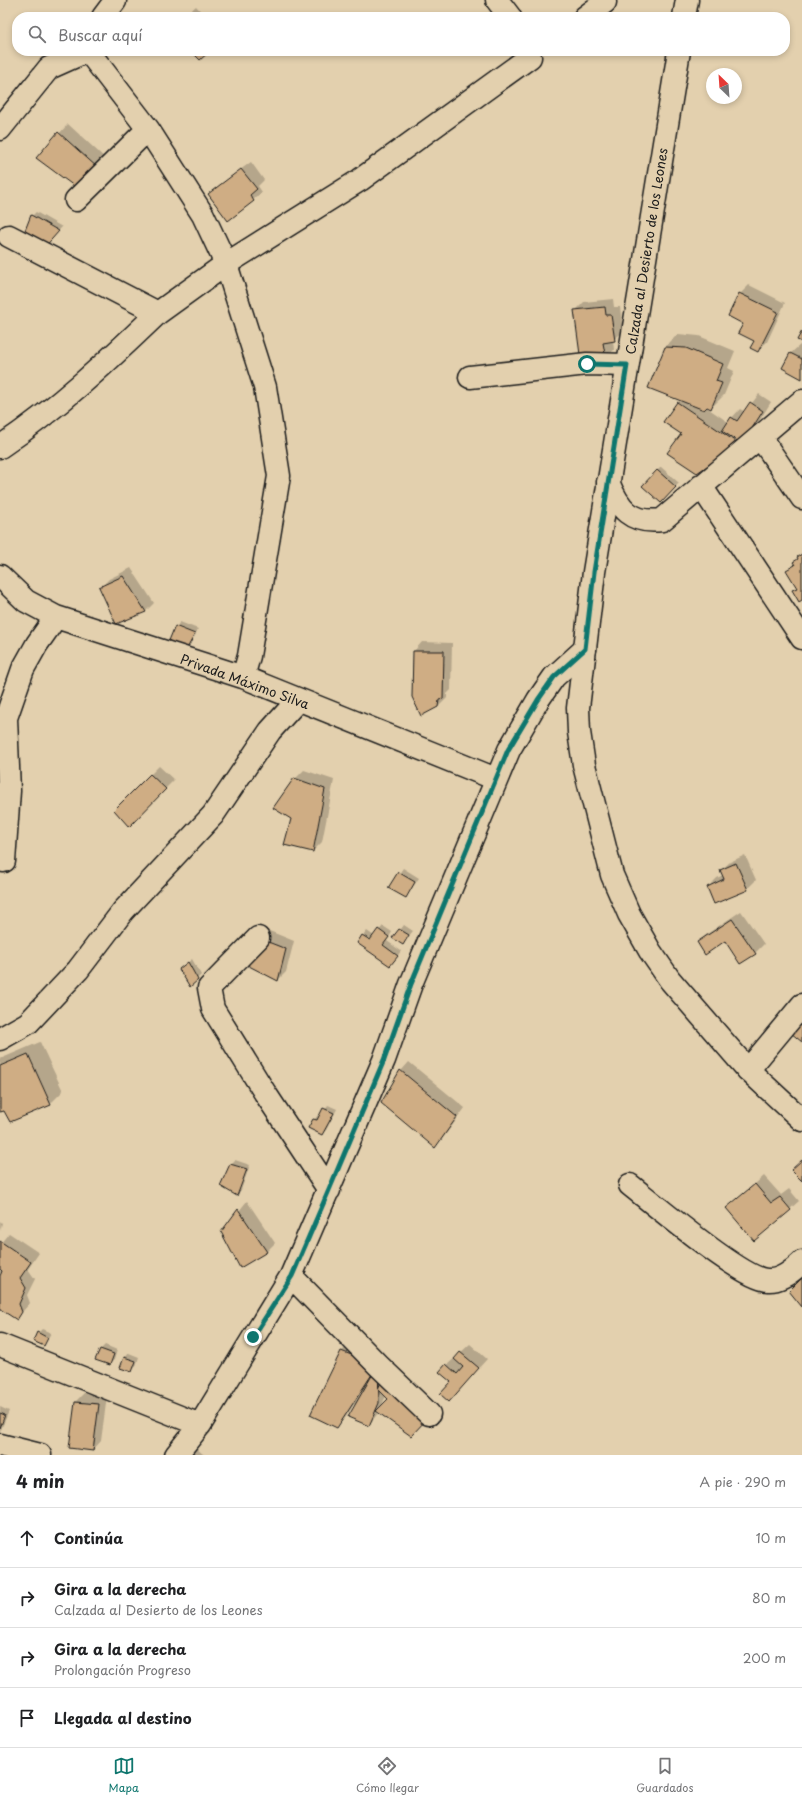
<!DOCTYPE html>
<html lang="es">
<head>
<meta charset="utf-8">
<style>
	:root { --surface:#fff; --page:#f6f6f6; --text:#202124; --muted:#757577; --line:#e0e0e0; --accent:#0f766e }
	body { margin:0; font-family:"Playpen Sans",sans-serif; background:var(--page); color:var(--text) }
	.compass { position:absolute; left:706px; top:68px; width:36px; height:36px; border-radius:50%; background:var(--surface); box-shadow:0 2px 6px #0003; rotate:335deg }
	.stop { position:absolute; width:12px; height:12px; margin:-9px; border:3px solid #0f766e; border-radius:50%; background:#fff }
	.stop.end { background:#0f766e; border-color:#fff; box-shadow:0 1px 4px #0008 }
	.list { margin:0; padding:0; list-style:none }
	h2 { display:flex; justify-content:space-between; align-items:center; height:52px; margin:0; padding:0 16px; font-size:17px }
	h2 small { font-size:13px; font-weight:400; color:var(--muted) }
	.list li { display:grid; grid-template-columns:26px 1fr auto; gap:12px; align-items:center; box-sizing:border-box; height:60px; padding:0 16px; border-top:1px solid var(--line) }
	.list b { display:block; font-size:15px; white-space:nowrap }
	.list p { margin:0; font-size:13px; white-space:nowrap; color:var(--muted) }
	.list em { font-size:13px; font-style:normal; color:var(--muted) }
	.icon { flex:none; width:22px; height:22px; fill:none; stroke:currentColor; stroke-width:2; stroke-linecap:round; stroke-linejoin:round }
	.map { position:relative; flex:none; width:802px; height:1455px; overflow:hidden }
	.search { position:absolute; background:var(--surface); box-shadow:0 2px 6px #0003; left:12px; right:12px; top:12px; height:44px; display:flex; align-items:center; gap:10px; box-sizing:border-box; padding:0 14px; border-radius:16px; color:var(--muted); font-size:15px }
	.sheet { height:292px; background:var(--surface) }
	nav { display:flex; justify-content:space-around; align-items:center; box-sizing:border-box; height:56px; border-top:1px solid var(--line); background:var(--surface); font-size:11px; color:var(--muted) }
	nav a { display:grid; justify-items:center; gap:2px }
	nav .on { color:var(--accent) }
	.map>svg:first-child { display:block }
	.shadow { fill:#0003; fill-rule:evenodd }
	.building { fill:#cfad84; stroke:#1c1c1c }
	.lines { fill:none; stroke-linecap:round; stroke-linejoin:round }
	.minor-casing { stroke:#1c1c1c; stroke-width:25 }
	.tertiary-casing { stroke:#1c1c1c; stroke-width:25 }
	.minor { stroke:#e3d0ae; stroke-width:22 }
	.tertiary { stroke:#e3d0ae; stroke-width:22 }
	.route { stroke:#0f766e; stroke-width:5 }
	.labels { text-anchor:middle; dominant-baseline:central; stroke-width:3.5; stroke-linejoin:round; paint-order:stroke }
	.street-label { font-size:13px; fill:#1c1c1c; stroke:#e3d0ae }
</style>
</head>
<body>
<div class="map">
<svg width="802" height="1455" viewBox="0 0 802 1455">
	<rect width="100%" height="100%" fill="#e3d0ae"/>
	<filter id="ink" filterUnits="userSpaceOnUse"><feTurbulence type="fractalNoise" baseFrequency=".025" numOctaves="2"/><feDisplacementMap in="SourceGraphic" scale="8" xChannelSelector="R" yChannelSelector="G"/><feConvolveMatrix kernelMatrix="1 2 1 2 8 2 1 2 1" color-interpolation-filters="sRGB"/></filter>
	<g filter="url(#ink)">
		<!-- shadow -->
		<path class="shadow" d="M196,6L206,17H184Z
			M68,124L106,159L78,188L37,158Z
			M251,162L264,180L258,186L262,192L253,200L210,194L218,186Z
			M36,212L62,227L48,242L32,216Z
			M749,285L785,303L767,342L758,350L756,340L744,323L740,294Z
			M613,299L614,307H620L623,332L613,340L614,350L605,358L575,311L584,302Z
			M678,334L699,336L735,351L728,368L734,371L724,395L711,408L707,406L706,407L728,422L740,409L745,412L759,394L771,402L751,434L738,443L682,433L678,403L681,400L665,347Z
			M800,345L802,346V377L783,368L791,353Z
			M661,467L679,483L665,498L657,471Z
			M131,568L154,603L145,612L101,587L109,579Z
			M180,622L198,629L188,649L176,627Z
			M422,642L452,643L451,690L447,694V698L438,707L414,651Z
			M159,766L174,780L129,825L115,810Z
			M304,770L334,780L322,842L313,851L292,819L295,779Z
			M745,855L756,880L747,889L708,887L717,878L723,875L721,870L730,862Z
			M403,868L419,878L406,897L390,887Z
			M741,911L764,944L755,953L725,940L698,942L707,934Z
			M404,925L413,931L403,943L394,938Z
			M383,926L392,932L387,941L401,951L394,961L358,942L367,931L374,936Z
			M267,930L294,941L286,972L278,980L258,939Z
			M192,959L201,975L197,979L185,965Z
			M40,1042L63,1091L50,1104L0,1111V1059Z
			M409,1062L465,1108L443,1138L435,1146L401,1071Z
			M328,1105L337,1109L326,1130L322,1134L314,1120L318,1115L320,1116Z
			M235,1160L250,1165L241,1190L237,1194L221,1185L231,1164Z
			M764,1176L781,1195L789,1189L799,1201L790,1209L728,1208Z
			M247,1201L275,1243L266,1252L222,1232Z
			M0,1221L2,1223L0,1231Z
			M9,1233L39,1253L28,1269L35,1279L27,1295L30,1303L17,1318L0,1308V1244Z
			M42,1329L51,1333L44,1345L38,1333Z
			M351,1343L386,1356V1374L435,1410L379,1412L369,1425L354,1404L345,1418L336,1427L311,1414L342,1351ZM386,1396L390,1399L381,1407Z
			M470,1344L487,1359L457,1392L447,1365Z
			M105,1345L117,1350L114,1360L109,1364L97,1359L101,1349Z
			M129,1353L139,1357L136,1366L132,1371L125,1358Z
			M84,1393L107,1396L101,1441L93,1450L75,1402Z
			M0,1407L9,1411L0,1432Z
			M195,1447L204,1455H186Z"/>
		<!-- building -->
		<path class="building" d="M191,51H210L200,60Z
			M58,132L98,168L78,189L36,158Z
			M241,169L257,189L250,195L254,201L228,221L208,194Z
			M31,215L59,231L44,248L24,233Z
			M739,293L778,312L758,352L750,348L754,341L738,333L743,324L728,316Z
			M605,307L606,315H611L615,341L603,343L606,359L581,362L574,310Z
			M802,331V342L797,340Z
			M665,347L686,348L723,364L716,381L722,383L711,409L707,407L704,410L648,388Z
			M790,353L802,359V379L782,368Z
			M677,402L739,444L697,473L667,453L681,434L663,422Z
			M750,402L763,411L742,444L722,431L731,417L737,421Z
			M657,470L676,487L661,503L642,486Z
			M802,554V600L799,602L792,590L797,588L786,570L795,565L793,562L798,559L797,557Z
			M123,576L146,612L116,624L99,587Z
			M175,626L195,634L184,654L166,648Z
			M413,651H444L443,699L439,700L438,707L421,716L412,697Z
			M150,774L166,789L129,827L114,810Z
			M294,778L325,789L313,852L284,845L291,819L273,808Z
			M736,863L748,890L714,904L707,887L724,879L720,870Z
			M398,872L415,882L406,898L388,888Z
			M732,919L756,954L740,964L725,941L705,955L697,942Z
			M378,929L389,937L383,945L398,956L390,966L357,943L362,935L370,940Z
			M399,929L409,935L403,945L392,938Z
			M258,938L286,949L278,981L247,965Z
			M188,962L198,980L190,987L179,969Z
			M802,1019V1042L791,1033Z
			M28,1054L51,1105L10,1122L4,1111L0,1112V1066Z
			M400,1070L457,1117L435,1148L381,1103Z
			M323,1108L334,1113L322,1135L308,1128L313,1119L317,1120Z
			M802,1160V1181L791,1170Z
			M230,1164L247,1169L237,1196L220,1186Z
			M755,1184L771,1203L780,1197L791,1210L754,1241L726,1208Z
			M238,1209L267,1252L240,1268L221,1232Z
			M0,1241L31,1262L20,1278L26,1288L19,1304L22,1312L17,1320L0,1309V1276L2,1271L0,1269Z
			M802,1278V1307L789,1291Z
			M37,1332L48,1338L44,1346L33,1341Z
			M100,1349L114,1354L110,1365L95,1360Z
			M341,1351L378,1365L337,1428L310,1415Z
			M460,1352L479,1368L449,1402L440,1394L451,1382L439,1372L446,1364L457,1374L463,1367L454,1359Z
			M124,1357L136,1361L132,1372L120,1368Z
			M378,1365L379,1403L369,1426L348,1417Z
			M384,1375L427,1419L411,1436L376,1411L388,1399L378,1389Z
			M75,1402L99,1404L93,1451L69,1448Z
			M0,1413L5,1415L0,1428Z"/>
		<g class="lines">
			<defs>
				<path id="minor" d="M497,0L510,17
					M103,17L115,1
					M585,17L605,2
					M88,51L148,129L203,215L226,264L265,387L279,476L249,656L243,677
					M0,129L49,68L87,51
					M76,200L148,129
					M9,236L158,313L226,264L360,180L530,57
					M470,377L587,364L627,365
					M760,437L802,498
					M0,447C58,408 108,361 158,313
					M608,482C619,509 631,524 662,520L802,401
					M701,486L802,638
					M0,576L26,601L56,617L243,677L496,779
					M4,861L9,791L6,718L23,669L37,644L56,617
					M258,938L209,988L213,1009L265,1093L329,1190
					M0,1039L28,1023L78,970L123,911L213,815L270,731L298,700
					M748,1070L802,1005
					M630,1185C654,1204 743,1280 768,1280C780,1281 794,1270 802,1262
					M291,1276L378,1365L429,1414
					M0,1345L200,1425
					M0,1445L40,1455
					M176,1455L200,1425L291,1276L384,1060L411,984L509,750L538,700L554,677L585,649"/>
				<path id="tertiary" d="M684,17L687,0
					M679,51L594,572L578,708L579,732L584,765L612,875L629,914L650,951L670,980L748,1070L802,1120"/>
			</defs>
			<!-- minor casing -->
			<use href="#minor" class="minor-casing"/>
			<!-- tertiary casing -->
			<use href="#tertiary" class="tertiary-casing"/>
			<!-- minor -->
			<use href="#minor" class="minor"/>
			<!-- tertiary -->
			<use href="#tertiary" class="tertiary"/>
		</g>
	</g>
	<g class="lines" filter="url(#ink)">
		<!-- route -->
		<path class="route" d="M253,1337L292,1276L329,1190L384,1060L411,984L508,750L538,700L554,677L585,649L594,572L627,365L587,364"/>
	</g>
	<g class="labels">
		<!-- street labels -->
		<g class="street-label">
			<text transform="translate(646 251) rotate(-81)">Calzada al Desierto de los Leones</text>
			<text transform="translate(245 681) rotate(20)">Privada Máximo Silva</text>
		</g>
	</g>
</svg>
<svg class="compass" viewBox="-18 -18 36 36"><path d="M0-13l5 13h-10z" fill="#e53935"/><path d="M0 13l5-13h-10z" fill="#757577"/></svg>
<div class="stop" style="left:587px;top:364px"></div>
<div class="stop end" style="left:253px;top:1337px"></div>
<div class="search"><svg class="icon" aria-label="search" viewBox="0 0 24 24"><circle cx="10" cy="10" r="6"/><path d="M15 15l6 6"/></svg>Buscar aquí</div>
</div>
<section class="sheet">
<h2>4 min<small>A pie · 290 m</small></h2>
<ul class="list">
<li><svg class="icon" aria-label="ahead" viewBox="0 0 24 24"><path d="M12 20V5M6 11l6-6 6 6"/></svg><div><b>Continúa</b></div><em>10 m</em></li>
<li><svg class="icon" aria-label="right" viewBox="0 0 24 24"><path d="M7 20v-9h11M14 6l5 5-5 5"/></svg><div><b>Gira a la derecha</b><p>Calzada al Desierto de los Leones</p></div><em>80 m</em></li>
<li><svg class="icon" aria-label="right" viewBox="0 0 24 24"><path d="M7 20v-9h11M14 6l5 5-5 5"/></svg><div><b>Gira a la derecha</b><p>Prolongación Progreso</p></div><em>200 m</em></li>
<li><svg class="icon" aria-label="arrive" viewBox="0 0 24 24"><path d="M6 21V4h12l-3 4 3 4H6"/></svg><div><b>Llegada al destino</b></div></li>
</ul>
</section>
<nav>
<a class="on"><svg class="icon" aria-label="map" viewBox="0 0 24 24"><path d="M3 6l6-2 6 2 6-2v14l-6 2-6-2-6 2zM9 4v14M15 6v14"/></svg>Mapa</a>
<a><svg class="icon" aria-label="directions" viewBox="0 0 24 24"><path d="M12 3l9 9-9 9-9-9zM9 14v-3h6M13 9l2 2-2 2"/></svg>Cómo llegar</a>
<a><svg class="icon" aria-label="saved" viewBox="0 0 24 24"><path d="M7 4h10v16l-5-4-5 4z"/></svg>Guardados</a>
</nav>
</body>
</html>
